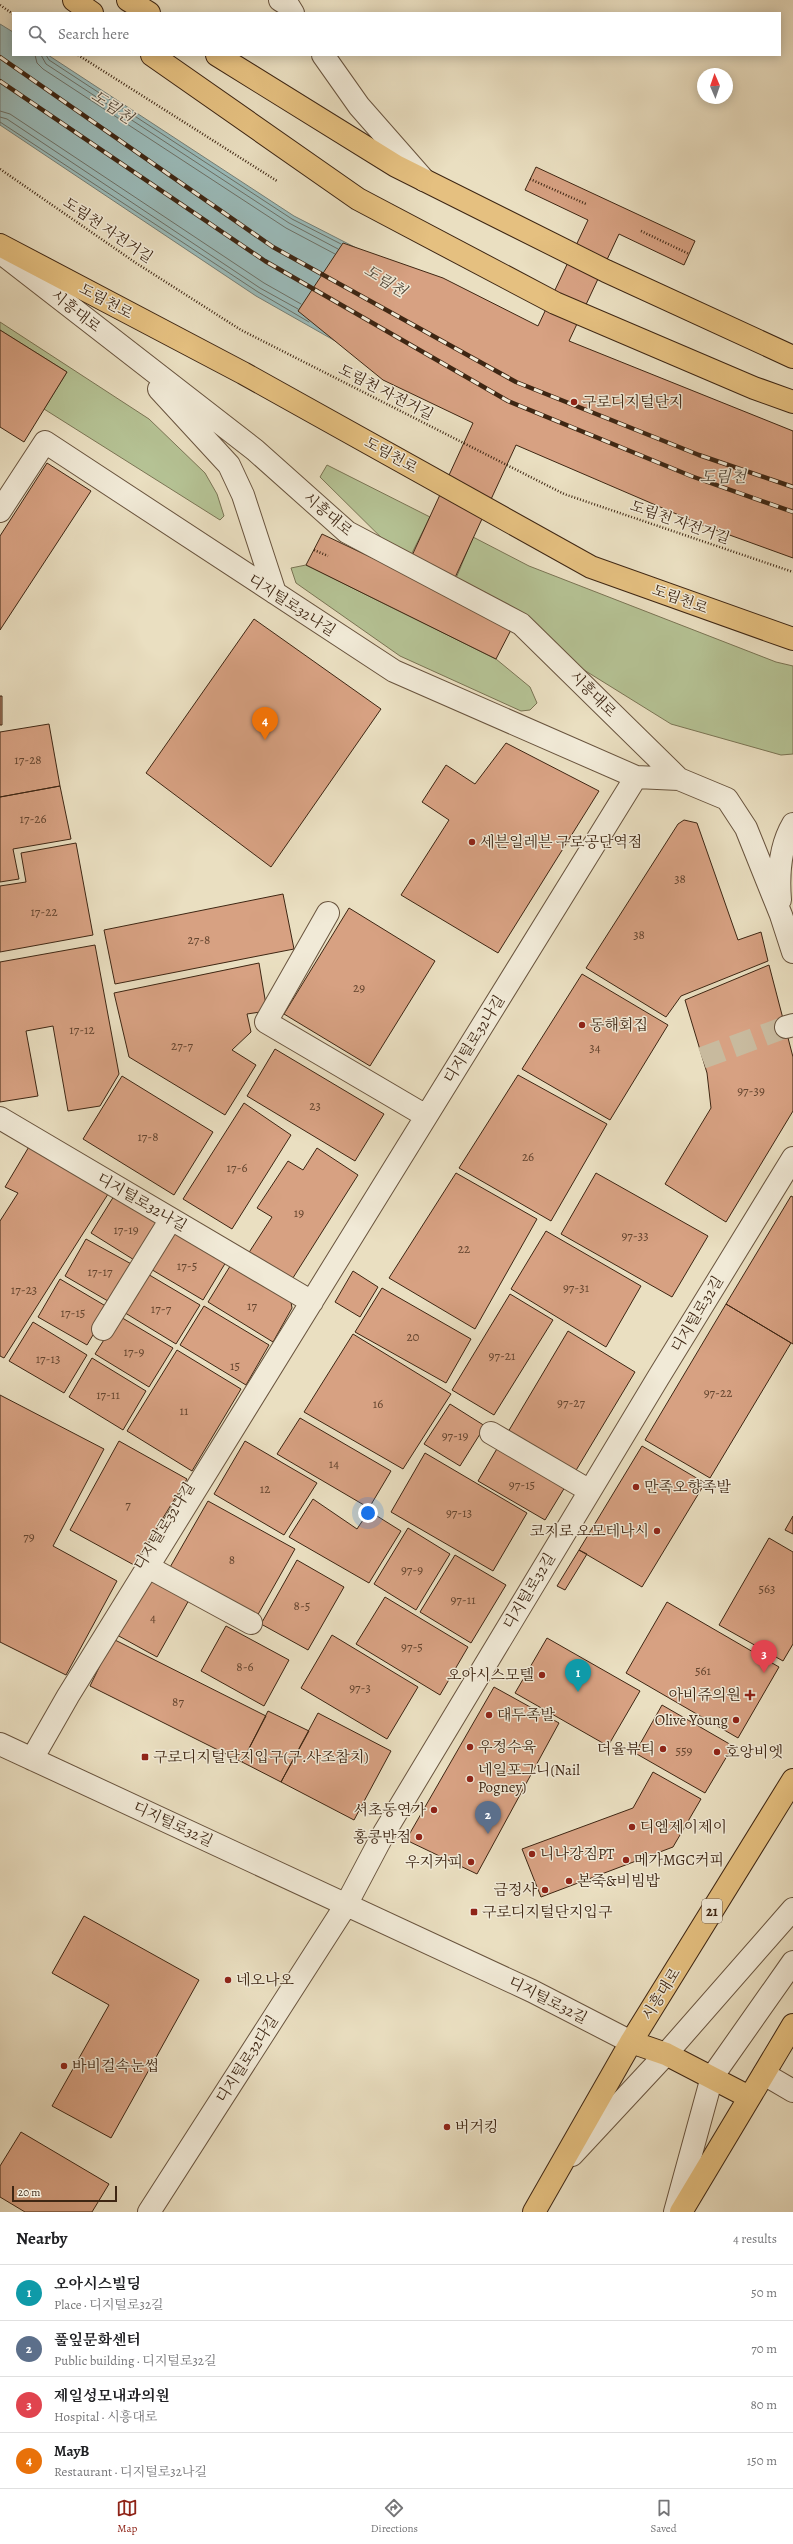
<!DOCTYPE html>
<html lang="en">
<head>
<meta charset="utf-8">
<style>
	:root { --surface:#fff; --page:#f2f2f2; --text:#202124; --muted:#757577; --line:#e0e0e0; --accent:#8f2418 }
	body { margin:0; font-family:Alegreya,"Noto Serif KR",serif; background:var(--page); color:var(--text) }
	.compass { position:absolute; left:697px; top:68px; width:36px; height:36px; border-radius:50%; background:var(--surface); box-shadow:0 2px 10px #0003; rotate:358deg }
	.scale { position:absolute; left:12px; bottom:10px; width:105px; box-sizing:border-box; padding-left:4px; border:2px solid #3e2613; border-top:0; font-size:11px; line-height:14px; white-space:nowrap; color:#3e2613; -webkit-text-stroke:3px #f1ead7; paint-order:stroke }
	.you { position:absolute; left:368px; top:1513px; width:14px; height:14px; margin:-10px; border:3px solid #fff; border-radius:50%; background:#1a73e8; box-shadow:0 0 0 6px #1a73e833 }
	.badge { display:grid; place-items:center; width:26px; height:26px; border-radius:50%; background:var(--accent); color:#fff; font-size:13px; font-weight:700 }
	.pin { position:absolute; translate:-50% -33px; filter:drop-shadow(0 1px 2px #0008) }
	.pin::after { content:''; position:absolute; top:21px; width:14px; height:12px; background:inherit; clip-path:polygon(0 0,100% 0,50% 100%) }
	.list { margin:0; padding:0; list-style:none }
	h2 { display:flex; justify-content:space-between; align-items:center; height:52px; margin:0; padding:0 16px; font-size:17px }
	h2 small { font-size:13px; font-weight:400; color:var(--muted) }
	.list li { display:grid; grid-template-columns:26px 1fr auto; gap:12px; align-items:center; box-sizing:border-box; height:56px; padding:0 16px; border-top:1px solid var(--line) }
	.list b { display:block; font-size:15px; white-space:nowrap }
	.list p { margin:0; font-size:13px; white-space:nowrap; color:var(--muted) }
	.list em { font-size:13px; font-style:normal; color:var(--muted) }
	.icon { flex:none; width:22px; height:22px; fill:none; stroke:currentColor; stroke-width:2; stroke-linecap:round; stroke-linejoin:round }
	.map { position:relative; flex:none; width:793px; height:2212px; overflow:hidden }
	.search { position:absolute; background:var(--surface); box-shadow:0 2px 10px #0003; left:12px; right:12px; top:12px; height:44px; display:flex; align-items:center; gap:10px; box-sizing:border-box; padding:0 14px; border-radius:0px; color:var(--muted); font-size:15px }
	.sheet { height:276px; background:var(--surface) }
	nav { display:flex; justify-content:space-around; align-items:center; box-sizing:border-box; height:56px; border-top:1px solid var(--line); background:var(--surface); font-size:11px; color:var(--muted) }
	nav a { display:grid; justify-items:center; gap:2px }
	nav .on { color:var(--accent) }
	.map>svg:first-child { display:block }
	.green { fill:#b5c294; stroke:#7a7454 }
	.water { fill:#9abbba; stroke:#757f77 }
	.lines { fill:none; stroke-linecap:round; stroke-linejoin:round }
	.shore { stroke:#6c7066; stroke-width:1 }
	.building { fill:#d7a182; stroke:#3e2613 }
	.minor-tunnel { stroke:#c8ba9e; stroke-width:22; stroke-dasharray:22 11; stroke-linecap:butt }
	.minor-casing { stroke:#69543e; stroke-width:24 }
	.major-casing { stroke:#3e2613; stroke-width:24 }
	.path { stroke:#3e2613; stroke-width:2.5; stroke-dasharray:1 2; stroke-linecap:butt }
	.minor { stroke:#f1ead7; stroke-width:22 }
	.major { stroke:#e5c080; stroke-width:22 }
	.rail-casing { stroke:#3e2613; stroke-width:4.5 }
	.rail { stroke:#f1ead7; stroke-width:3; stroke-dasharray:9; stroke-linecap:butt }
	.poi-dot { fill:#8f2418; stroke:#f1ead7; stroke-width:1.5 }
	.labels { text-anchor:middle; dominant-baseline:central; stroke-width:3; stroke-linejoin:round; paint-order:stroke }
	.number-label { font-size:13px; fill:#64452f }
	.shield { fill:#f1ead7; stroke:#74614e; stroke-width:1 }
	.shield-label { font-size:14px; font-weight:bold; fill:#3e2613 }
	.street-label { font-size:15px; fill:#3e2613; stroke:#f1ead7 }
	.poi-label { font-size:15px; fill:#3e2613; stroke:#f1ead7; text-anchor:start }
	.water-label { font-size:16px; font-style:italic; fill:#554b3d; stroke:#f1ead7 }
</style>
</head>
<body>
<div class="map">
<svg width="793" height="2212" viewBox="0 0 793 2212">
	<rect width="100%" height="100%" fill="#eadfc1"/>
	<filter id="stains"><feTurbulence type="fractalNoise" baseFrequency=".005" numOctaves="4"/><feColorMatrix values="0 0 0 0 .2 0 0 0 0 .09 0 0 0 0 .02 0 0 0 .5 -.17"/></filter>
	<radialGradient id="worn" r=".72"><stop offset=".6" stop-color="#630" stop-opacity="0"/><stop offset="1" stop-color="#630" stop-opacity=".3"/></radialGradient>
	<!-- green -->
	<path class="green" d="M0,322L149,419L205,473L217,494L224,516L220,520L44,409L67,372L0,330Z
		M327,465L430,517L407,563L320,477Z
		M473,537L529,566L776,662L793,666V754L781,755L671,724L452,588Z
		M306,565L496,659L530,687L537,703L530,710L521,711L400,656L296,583L291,568Z"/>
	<!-- water -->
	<path class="water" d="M0,24L13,32V55H48L294,216L534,339L494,431L256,296L0,125Z"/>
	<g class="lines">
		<!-- shore -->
		<path class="shore" d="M35,55L37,63L43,69L286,228L335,254
			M41,55L46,64L289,223L338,249
			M46,55L49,60L292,219L341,244
			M0,111L10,114L264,283L301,304
			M0,117L7,119L260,288L298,309
			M0,122L258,292L309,322"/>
	</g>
	<!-- building -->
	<path class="building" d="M536,167L695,241L684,265L619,234L569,341L793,431V558L702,525L516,445L447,595L512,628L496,659L306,565L322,534L404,573L473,423L383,380L298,311L343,243L443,278L538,326L588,220L525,190Z
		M0,330L67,372L24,442L0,427Z
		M47,463L91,491L0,630V536Z
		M254,619L381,709L271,867L146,773Z
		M0,696H2V725H0Z
		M49,724L60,786L0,797V732Z
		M506,743L599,791L498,953L401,895L449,820L422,802L446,765L475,784Z
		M60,786L71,839L13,849L19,879L0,882V797Z
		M684,820L697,823L738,940L761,932L768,961L681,996L666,1017L586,968L678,824Z
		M76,843L93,935L0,952V886L26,882L21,853Z
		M283,894L294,949L115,984L104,930Z
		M349,908L435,961L370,1066L284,1014Z
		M95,945L119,1074L100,1106L68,1111L53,1026L26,1031L38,1096L0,1102V962Z
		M259,963L267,1011L247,1014L251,1032L232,1050L256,1065L225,1115L129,1057L114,993Z
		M769,965L793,1057V1111L726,1222L665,1184L711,1108L707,1073L685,1000Z
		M582,974L668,1025L610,1120L522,1069Z
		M275,1049L384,1114L355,1161L247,1096Z
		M518,1075L607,1124L551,1221L459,1168Z
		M122,1076L213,1132L174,1195L83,1139Z
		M244,1103L291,1135L232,1229L183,1199Z
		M30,1145L110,1191L4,1358L0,1356V1221L18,1193L5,1187Z
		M317,1148L358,1175L291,1281L248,1254L272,1217L257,1208L288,1161L303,1170Z
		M456,1173L537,1219L475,1329L389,1278Z
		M596,1173L708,1236L672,1297L561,1234Z
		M114,1196L162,1225L139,1263L91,1233Z
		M791,1196L793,1197V1344L726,1304Z
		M172,1229L226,1262L203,1300L149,1268Z
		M546,1231L641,1286L606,1347L511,1289Z
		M86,1239L135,1266L113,1304L65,1276Z
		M232,1263L290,1296L292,1308L273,1342L208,1302Z
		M353,1271L378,1287L360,1317L335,1302Z
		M146,1273L200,1305L176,1344L122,1311Z
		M60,1279L109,1308L87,1345L38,1317Z
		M382,1288L471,1339L446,1383L355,1332Z
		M510,1294L553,1320L494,1415L452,1390Z
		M726,1304L791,1343L710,1478L645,1440Z
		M204,1306L269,1345L246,1385L180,1345Z
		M119,1316L173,1348L149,1387L95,1354Z
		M33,1322L87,1355L64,1393L9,1361Z
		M568,1331L635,1372L575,1472L508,1432Z
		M353,1334L451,1394L403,1469L304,1412Z
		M177,1350L241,1389L192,1471L127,1431Z
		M92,1358L146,1391L123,1430L69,1397Z
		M0,1395L104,1449L53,1546L117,1581L66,1675L0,1642Z
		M450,1404L485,1426L460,1466L424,1444Z
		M300,1418L391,1471L369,1508L277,1454Z
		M119,1441L187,1479L134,1565L70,1530Z
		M245,1441L317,1483L284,1535L214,1494Z
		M642,1446L705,1483L642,1587L579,1550Z
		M498,1447L565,1487L545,1520L478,1481Z
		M425,1453L527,1513L493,1571L391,1512Z
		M313,1499L357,1529L369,1511L401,1531L369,1583L289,1537Z
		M208,1501L295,1549L256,1618L169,1569Z
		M793,1516V1534L785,1530Z
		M408,1528L450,1554L416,1610L374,1584Z
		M769,1538L793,1552V1644L783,1661L719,1625Z
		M579,1550L587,1554L565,1590L557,1586Z
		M455,1555L506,1585L471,1643L420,1612Z
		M297,1560L344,1587L308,1650L261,1624Z
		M150,1578L189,1600L157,1657L117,1635Z
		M385,1597L468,1647L440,1695L356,1644Z
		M667,1602L779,1667L738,1738L626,1673Z
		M226,1626L289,1660L264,1706L201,1671Z
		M332,1635L418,1687L387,1739L301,1688Z
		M547,1638L640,1691L608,1746L515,1693Z
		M113,1639L266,1716L242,1762L90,1686Z
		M494,1687L559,1723L477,1874L406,1840Z
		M662,1705L733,1746L705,1793L635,1753Z
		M268,1711L309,1731L281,1782L242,1762Z
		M318,1713L391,1751L354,1820L281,1782Z
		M653,1772L701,1799L673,1847L541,1897L522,1849L633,1808Z
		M84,1916L199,1980L111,2138L52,2106L109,2005L52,1973Z
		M21,2132L109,2184L92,2212H25L0,2197V2166Z"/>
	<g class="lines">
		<!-- minor-tunnel -->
		<path class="minor-tunnel" d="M702,1058L786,1027"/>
		<defs>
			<path id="minor" d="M280,0L288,5L293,13
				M323,55L359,106L424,180
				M0,252L255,450L347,532L521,624L679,779
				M159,389L229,465L243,495L275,593
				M0,511L45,442L394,671L636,777L679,779L727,799L746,828L781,915L793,952
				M780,900C778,875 780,846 793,824
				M328,913L266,1022L426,1116
				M786,1027L793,1025
				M0,1118L312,1302
				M103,1329L171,1219
				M491,1433L590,1491
				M148,1567L251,1623
				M0,1744L532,1991L631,2042
				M32,1759L68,1696L636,777
				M764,2074L793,2091
				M572,2155L666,2054L793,1909
				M149,2212L346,1905L384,1833L658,1378L793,1158
				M675,2212L712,2077L793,1962"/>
			<path id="major" d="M74,0L92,13
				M128,0L149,13
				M152,55L358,199L555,303L754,388L793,402
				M217,55L396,166L606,271L793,357
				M0,245L243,373L591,567L793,639
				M631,2042L666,2054L749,2097
				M534,2212L631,2042L793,1780
				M681,2212L793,2025"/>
		</defs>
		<!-- minor casing -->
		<use href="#minor" class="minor-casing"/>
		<!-- major casing -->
		<use href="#major" class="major-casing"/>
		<!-- path -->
		<path class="path" d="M0,5L13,14
			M78,55L277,181
			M0,169L136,263L241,330L564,494L793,572
			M530,179L586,204
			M641,231L689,254
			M314,550L328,556"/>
		<!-- minor -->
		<use href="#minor" class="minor"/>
		<!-- major -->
		<use href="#major" class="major"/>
		<defs>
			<path id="rail" d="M0,57L273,247L516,382L699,455L793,487
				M0,81L265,261L508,401L691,476L793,512"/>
		</defs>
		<!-- rail casing -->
		<use href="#rail" class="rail-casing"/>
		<!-- rail -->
		<use href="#rail" class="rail"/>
	</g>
	<!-- markers -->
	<g class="poi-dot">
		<circle cx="574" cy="402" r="4"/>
		<circle cx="472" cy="842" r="4"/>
		<circle cx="582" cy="1025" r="4"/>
		<circle cx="636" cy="1487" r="4"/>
		<circle cx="657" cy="1531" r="4"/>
		<circle cx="542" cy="1675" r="4"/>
		<path d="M748 1689h4v4h4v4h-4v4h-4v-4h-4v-4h4z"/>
		<circle cx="489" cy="1715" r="4"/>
		<circle cx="736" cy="1720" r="4"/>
		<circle cx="470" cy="1747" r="4"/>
		<circle cx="663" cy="1749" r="4"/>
		<circle cx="717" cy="1752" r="4"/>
		<rect x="141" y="1753" width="8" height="8" rx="2"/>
		<circle cx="470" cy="1779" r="4"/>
		<circle cx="434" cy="1810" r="4"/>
		<circle cx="632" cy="1827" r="4"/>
		<circle cx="419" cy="1837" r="4"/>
		<circle cx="532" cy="1854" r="4"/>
		<circle cx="626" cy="1860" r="4"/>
		<circle cx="471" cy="1862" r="4"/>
		<circle cx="569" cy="1881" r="4"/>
		<circle cx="545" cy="1890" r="4"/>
		<rect x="470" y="1908" width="8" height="8" rx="2"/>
		<circle cx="228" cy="1980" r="4"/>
		<circle cx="64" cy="2066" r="4"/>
		<circle cx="447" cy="2127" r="4"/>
	</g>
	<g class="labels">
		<!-- number labels -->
		<g class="number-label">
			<text x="28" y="759">17-28</text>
			<text x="33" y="818">17-26</text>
			<text x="680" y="878">38</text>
			<text x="44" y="911">17-22</text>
			<text x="639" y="934">38</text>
			<text x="199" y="939">27-8</text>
			<text x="359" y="987">29</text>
			<text x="82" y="1029">17-12</text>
			<text x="182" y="1045">27-7</text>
			<text x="595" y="1047">34</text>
			<text x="751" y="1090">97-39</text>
			<text x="315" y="1105">23</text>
			<text x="148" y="1136">17-8</text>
			<text x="528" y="1156">26</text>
			<text x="237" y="1167">17-6</text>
			<text x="299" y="1212">19</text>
			<text x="126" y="1229">17-19</text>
			<text x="635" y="1235">97-33</text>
			<text x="464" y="1248">22</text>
			<text x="187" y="1265">17-5</text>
			<text x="100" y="1271">17-17</text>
			<text x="576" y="1287">97-31</text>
			<text x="24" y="1289">17-23</text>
			<text x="252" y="1305">17</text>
			<text x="161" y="1308">17-7</text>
			<text x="73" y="1312">17-15</text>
			<text x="413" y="1336">20</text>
			<text x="134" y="1351">17-9</text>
			<text x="502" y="1355">97-21</text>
			<text x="48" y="1358">17-13</text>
			<text x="235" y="1365">15</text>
			<text x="718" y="1392">97-22</text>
			<text x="108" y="1394">17-11</text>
			<text x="571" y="1402">97-27</text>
			<text x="378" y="1403">16</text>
			<text x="184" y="1410">11</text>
			<text x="455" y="1435">97-19</text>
			<text x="334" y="1463">14</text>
			<text x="522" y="1484">97-15</text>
			<text x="265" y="1488">12</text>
			<text x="128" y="1504">7</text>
			<text x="459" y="1512">97-13</text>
			<text x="29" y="1536">79</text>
			<text x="232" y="1559">8</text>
			<text x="412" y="1569">97-9</text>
			<text x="767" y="1588">563</text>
			<text x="463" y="1599">97-11</text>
			<text x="302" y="1605">8-5</text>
			<text x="153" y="1617">4</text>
			<text x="412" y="1646">97-5</text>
			<text x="245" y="1666">8-6</text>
			<text x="703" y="1670">561</text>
			<text x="360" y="1687">97-3</text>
			<text x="178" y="1701">87</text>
			<text x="684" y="1750">559</text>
		</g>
		<!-- shield labels -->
		<rect class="shield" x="702" y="1899" width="20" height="24" rx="3"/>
		<g class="shield-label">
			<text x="712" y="1911">21</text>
		</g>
		<!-- street labels -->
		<g class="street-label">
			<text transform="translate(108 230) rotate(34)">도림천 자전거길</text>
			<text transform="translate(106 301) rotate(28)">도림천로</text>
			<text transform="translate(76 311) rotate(38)">시흥대로</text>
			<text transform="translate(386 392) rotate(27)">도림천 자전거길</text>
			<text transform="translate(391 455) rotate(29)">도림천로</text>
			<text transform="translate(328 514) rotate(40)">시흥대로</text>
			<text transform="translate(680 522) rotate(19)">도림천 자전거길</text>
			<text transform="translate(680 599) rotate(20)">도림천로</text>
			<text transform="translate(292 605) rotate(33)">디지털로32나길</text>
			<text transform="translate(593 694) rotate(45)">시흥대로</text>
			<text transform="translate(474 1039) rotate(-58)">디지털로32나길</text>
			<text transform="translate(142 1202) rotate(30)">디지털로32나길</text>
			<text transform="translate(697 1314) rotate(-59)">디지털로32길</text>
			<text transform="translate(164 1526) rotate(-58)">디지털로32나길</text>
			<text transform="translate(529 1591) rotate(-59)">디지털로32길</text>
			<text transform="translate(173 1824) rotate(25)">디지털로32길</text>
			<text transform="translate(661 1994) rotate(-58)">시흥대로</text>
			<text transform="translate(548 2000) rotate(27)">디지털로32길</text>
			<text transform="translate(247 2059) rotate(-57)">디지털로32다길</text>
		</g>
		<!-- poi labels -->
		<g class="poi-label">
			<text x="582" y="402">구로디지털단지</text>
			<text x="480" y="842">세븐일레븐 구로공단역점</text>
			<text x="590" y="1025">동해회집</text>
			<text x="644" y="1487">만족오향족발</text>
			<text x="649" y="1531" text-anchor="end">코지로 오모테나시</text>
			<text x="534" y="1675" text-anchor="end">오아시스모텔</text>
			<text x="741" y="1695" text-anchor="end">아비쥬의원</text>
			<text x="497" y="1715">대두족발</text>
			<text x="728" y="1720" text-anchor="end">Olive Young</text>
			<text x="478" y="1747">우정수육</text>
			<text x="655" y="1749" text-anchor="end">더율뷰티</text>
			<text x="725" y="1752">호앙비엣</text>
			<text x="153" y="1757">구로디지털단지입구(구.사조참치)</text>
			<text x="478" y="1770">네일포그니(Nail<tspan x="478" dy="17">Pogney)</tspan></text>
			<text x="426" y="1810" text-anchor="end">서초동연가</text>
			<text x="640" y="1827">디엠제이제이</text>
			<text x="411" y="1837" text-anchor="end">홍콩반점</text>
			<text x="540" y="1854">니나강짐PT</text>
			<text x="634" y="1860">메가MGC커피</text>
			<text x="463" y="1862" text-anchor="end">우지커피</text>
			<text x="577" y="1881">본죽&amp;비빔밥</text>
			<text x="537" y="1890" text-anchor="end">금정사</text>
			<text x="482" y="1912">구로디지털단지입구</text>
			<text x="236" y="1980">네오나오</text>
			<text x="72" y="2066">바비걸속눈썹</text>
			<text x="455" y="2127">버거킹</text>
		</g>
		<!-- water labels -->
		<g class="water-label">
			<text transform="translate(112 107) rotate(34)">도림천</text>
			<text transform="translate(385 281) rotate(32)">도림천</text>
			<text x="723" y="477">도림천</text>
		</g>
	</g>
	<rect width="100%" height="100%" filter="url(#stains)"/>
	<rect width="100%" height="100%" fill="url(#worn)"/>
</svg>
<svg class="compass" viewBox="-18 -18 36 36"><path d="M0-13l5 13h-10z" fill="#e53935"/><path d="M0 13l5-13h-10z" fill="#757577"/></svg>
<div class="scale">20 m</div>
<div class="you"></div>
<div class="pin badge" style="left:578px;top:1692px;background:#0f9aa8">1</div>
<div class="pin badge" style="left:488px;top:1834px;background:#5c6f8a">2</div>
<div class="pin badge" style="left:764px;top:1673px;background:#e0444e">3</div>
<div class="pin badge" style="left:265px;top:740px;background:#e8710a">4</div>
<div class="search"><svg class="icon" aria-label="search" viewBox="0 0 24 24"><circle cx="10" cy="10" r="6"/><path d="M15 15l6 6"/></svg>Search here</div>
</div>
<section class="sheet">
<h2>Nearby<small>4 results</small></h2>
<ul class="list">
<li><span class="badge" style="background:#0f9aa8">1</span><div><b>오아시스빌딩</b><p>Place · 디지털로32길</p></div><em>50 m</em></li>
<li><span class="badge" style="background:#5c6f8a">2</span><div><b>풀잎문화센터</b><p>Public building · 디지털로32길</p></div><em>70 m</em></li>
<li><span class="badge" style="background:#e0444e">3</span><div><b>제일성모내과의원</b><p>Hospital · 시흥대로</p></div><em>80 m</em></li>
<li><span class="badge" style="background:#e8710a">4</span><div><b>MayB</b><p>Restaurant · 디지털로32나길</p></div><em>150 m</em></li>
</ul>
</section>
<nav>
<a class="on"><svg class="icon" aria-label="map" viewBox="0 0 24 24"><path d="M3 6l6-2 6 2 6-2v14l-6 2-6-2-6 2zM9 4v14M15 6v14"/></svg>Map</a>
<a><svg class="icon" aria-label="directions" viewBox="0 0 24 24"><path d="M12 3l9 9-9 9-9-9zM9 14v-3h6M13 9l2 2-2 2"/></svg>Directions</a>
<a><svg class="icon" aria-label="saved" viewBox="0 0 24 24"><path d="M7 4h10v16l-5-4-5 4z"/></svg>Saved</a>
</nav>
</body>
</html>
